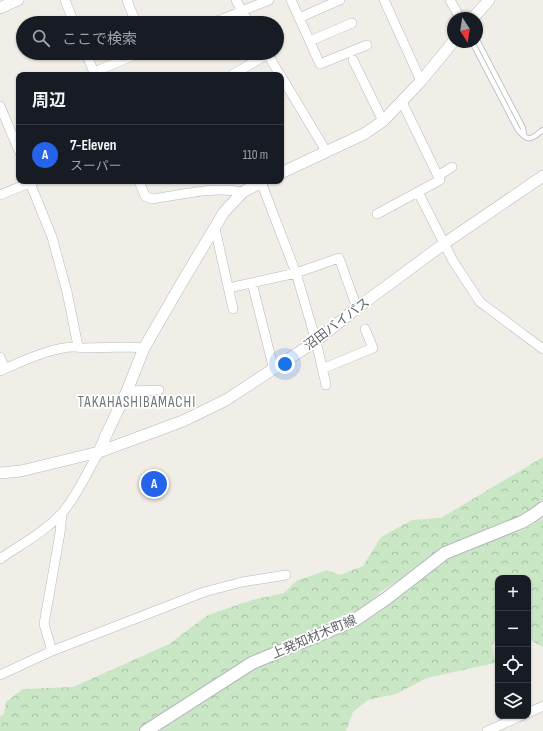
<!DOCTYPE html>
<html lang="ja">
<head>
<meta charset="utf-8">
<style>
	:root { --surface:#171b24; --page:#20242c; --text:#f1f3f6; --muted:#9ea1a6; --line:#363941; --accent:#2563eb }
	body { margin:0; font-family:"Sofia Sans Condensed","Noto Sans JP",sans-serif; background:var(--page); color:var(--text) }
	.controls { position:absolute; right:12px; bottom:12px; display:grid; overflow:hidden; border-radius:8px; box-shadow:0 1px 3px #0004 }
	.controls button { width:36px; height:36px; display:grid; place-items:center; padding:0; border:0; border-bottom:1px solid var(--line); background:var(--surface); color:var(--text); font:20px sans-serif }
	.compass { position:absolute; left:447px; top:12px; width:36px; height:36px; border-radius:50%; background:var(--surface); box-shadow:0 1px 3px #0004; rotate:168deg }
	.you { position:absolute; left:285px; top:364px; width:14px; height:14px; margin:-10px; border:3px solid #fff; border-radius:50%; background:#1a73e8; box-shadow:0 0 0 6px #1a73e833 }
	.badge { display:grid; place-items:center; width:26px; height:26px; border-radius:50%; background:var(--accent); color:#fff; font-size:13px; font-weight:700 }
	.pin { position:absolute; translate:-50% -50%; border:2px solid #fff; box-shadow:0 1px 4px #0006 }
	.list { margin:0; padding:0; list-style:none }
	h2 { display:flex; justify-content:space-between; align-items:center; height:52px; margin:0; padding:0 16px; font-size:17px }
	h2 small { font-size:13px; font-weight:400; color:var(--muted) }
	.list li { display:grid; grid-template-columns:26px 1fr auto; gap:12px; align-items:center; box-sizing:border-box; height:60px; padding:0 16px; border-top:1px solid var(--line) }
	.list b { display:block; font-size:15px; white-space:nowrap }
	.list p { margin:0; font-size:13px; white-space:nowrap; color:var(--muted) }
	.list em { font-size:13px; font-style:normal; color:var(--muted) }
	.icon { flex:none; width:22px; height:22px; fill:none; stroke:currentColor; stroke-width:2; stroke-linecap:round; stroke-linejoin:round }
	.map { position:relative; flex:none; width:543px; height:731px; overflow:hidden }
	.search { position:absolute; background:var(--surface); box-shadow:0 1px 3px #0004; left:16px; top:16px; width:268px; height:44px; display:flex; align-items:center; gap:10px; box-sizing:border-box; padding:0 14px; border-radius:22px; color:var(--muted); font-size:15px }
	.panel { position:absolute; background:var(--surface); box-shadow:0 1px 3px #0004; left:16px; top:72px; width:268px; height:112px; border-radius:8px }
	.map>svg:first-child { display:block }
	.forest { fill:url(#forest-crowns) }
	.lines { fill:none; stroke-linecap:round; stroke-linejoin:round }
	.service-casing { stroke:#b5b8bc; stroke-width:6 }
	.minor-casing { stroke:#b5b8bc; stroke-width:10 }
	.tertiary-casing { stroke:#b5b8bc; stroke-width:12 }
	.secondary-casing { stroke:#b4b8bb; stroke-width:14 }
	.service { stroke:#fff; stroke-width:4.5 }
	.minor { stroke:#fff; stroke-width:9 }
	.tertiary { stroke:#fff; stroke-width:11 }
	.secondary { stroke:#fff; stroke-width:12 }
	.labels { text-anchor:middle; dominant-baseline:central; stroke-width:3.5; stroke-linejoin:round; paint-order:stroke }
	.street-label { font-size:13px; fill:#5f6467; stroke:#fff }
	.quarter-label { font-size:15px; letter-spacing:1px; fill:#707679; stroke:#fff }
</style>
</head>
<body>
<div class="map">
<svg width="543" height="731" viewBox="0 0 543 731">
	<defs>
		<pattern id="forest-crowns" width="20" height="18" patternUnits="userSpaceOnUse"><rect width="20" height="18" fill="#c9e7c5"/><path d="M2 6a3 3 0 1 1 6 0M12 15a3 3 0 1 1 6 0" fill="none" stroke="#a6bfa4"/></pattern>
	</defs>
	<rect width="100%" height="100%" fill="#f1eee8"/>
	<!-- forest -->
	<path class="forest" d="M543,457V499L523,516L450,546L430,557L404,577L382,591L365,607L330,621L308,635L249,660L138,731H0V716L4,714L6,702L23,689L73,687L169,644L208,615L252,600L284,593L296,581L327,570L340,575L363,566L381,537L412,520L441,518Z
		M543,518V647L528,639V578H498V636L492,645L495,663L427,678L396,694L368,700L353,712L346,731H155L257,667L358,626L408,590L429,572L449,558L469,548L521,531Z"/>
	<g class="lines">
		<defs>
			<path id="service" d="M477,40L523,128L524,135
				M472,42L518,130C529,143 531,139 543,130"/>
			<path id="minor" d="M65,0L74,23
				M127,0L136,23
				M236,0L249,23
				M291,0L320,64L367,45
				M384,0L421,81
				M450,0L460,18
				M299,18L340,0
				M213,23L269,0
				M310,41L352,23
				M86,53L95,75
				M267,53L280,75
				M353,60L383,121
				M94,72L140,53
				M232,75L268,54
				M281,76L326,151
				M402,102L438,176
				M0,106L19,151
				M139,181L145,196L152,199C183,195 210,186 243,192
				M261,182L296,273L316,341L326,385
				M30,183L52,237L67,292L78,346
				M418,192L453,261L480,302L543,349
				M0,195L34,181
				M377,214L440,180L438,176L452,167
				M215,228L233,309
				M252,283L274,370
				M229,288L296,273L339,258L357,308
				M0,357L5,369
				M322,369L373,348L365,329
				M0,371C20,362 62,342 83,348L128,347L144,348
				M127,391L159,390
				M0,559C20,545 46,531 62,513C77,496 87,472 99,452
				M52,651L204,592L242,582L286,575
				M0,675L52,651L44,624L60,533L62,513
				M528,713L543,706
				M487,731L521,716"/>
			<path id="tertiary" d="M0,8L18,0
				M473,18L489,0
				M281,173L364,134L383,121L421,81L453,42
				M99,452L107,433L127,391L144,348L181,284L224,212L243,192L263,181
				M0,473L21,471L99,452L183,421L226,400L316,341L357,308L445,243L543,176"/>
			<path id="secondary" d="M146,731L252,663L355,620L387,598L445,553L522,522L532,516L543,508"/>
		</defs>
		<!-- service casing -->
		<use href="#service" class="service-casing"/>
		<!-- minor casing -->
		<use href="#minor" class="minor-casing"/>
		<!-- tertiary casing -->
		<use href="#tertiary" class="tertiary-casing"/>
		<!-- secondary casing -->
		<use href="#secondary" class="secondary-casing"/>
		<!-- service -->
		<use href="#service" class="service"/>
		<!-- minor -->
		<use href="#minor" class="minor"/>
		<!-- tertiary -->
		<use href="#tertiary" class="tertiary"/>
		<!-- secondary -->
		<use href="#secondary" class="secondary"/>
	</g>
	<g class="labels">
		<!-- street labels -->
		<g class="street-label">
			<text transform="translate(337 324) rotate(-37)">沼田バイパス</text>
			<text transform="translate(314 637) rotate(-23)">上発知材木町線</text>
		</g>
		<!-- quarter labels -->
		<g class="quarter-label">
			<text x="137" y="402">TAKAHASHIBAMACHI</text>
		</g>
	</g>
</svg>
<div class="controls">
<button>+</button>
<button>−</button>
<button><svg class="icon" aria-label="locate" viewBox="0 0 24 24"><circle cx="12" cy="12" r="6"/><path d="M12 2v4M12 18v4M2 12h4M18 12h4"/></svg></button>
<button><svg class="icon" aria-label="layers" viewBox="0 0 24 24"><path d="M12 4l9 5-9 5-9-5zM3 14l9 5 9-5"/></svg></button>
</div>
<svg class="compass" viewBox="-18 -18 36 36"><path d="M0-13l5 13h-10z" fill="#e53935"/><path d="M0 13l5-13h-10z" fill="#9ea1a6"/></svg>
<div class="you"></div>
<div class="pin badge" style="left:154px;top:484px">A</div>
<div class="search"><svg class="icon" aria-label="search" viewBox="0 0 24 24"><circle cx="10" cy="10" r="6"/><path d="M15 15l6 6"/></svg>ここで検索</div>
<section class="panel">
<h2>周辺<small></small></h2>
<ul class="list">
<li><span class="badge">A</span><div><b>7-Eleven</b><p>スーパー</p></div><em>110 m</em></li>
</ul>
</section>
</div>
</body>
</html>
